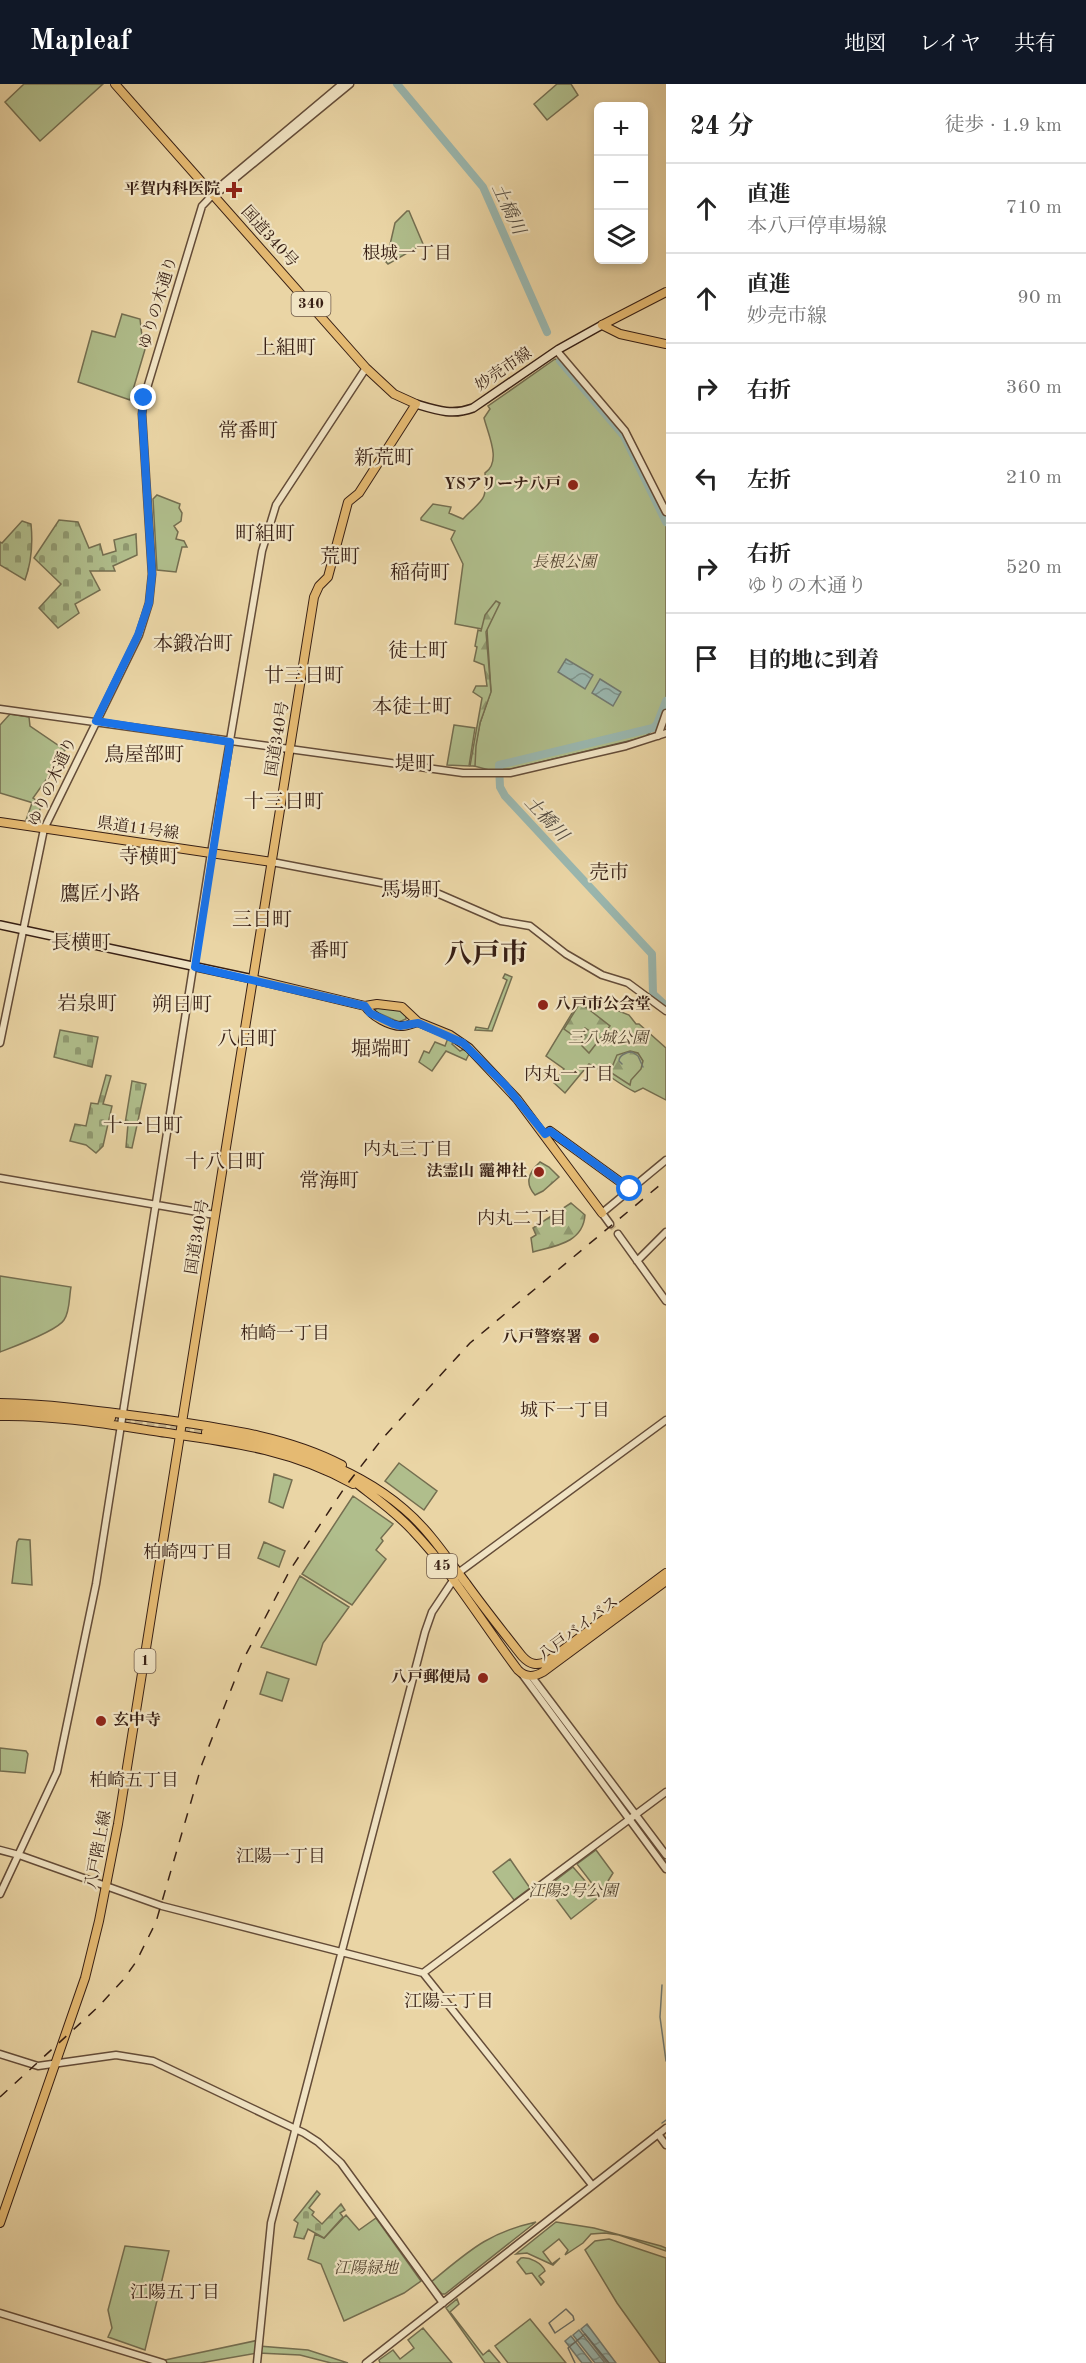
<!DOCTYPE html>
<html lang="ja">
<head>
<meta charset="utf-8">
<style>
	:root { --surface:#fff; --page:#f2f2f2; --text:#222; --muted:#767676; --line:#e0e0e0; --accent:#111827 }
	body { margin:0; font-family:"Old Standard TT","Noto Serif JP",serif; background:var(--page); color:var(--text) }
	.controls { position:absolute; right:18px; top:18px; display:grid; overflow:hidden; border-radius:9px; box-shadow:0 3px 9px #0003 }
	.controls button { width:54px; height:54px; display:grid; place-items:center; padding:0; border:0; border-bottom:2px solid var(--line); background:var(--surface); color:var(--text); font:30px sans-serif }
	.stop { position:absolute; width:18px; height:18px; margin:-14px; border:4px solid #1a73e8; border-radius:50%; background:#fff }
	.stop.end { background:#1a73e8; border-color:#fff; box-shadow:0 2px 6px #0008 }
	.list { margin:0; padding:0; list-style:none }
	h2 { display:flex; justify-content:space-between; align-items:center; height:78px; margin:0; padding:0 24px; font-size:26px }
	h2 small { font-size:20px; font-weight:400; color:var(--muted) }
	.list li { display:grid; grid-template-columns:39px 1fr auto; gap:18px; align-items:center; box-sizing:border-box; height:90px; padding:0 24px; border-top:2px solid var(--line) }
	.list b { display:block; font-size:22px; white-space:nowrap }
	.list p { margin:0; font-size:20px; white-space:nowrap; color:var(--muted) }
	.list em { font-size:20px; font-style:normal; color:var(--muted) }
	.icon { flex:none; width:33px; height:33px; fill:none; stroke:currentColor; stroke-width:2; stroke-linecap:round; stroke-linejoin:round }
	.map { position:relative; flex:none; width:666px; height:2279px; overflow:hidden }
	header { display:flex; align-items:center; gap:36px; box-sizing:border-box; height:84px; padding:0 30px; background:var(--accent); color:#fff }
	header strong { font-size:28px }
	nav { display:flex; gap:33px; margin-inline-start:auto; font-size:21px }
	main { display:flex }
	aside { flex:1; background:var(--surface) }
	.map>svg:first-child { display:block }
	.green { fill:#b0be8c; stroke:#746e50; stroke-width:1.5 }
	.forest { fill:url(#forest-firs); stroke:#746e50; stroke-width:1.5 }
	.cemetery { fill:url(#cemetery-stones); stroke:#746e50; stroke-width:1.5 }
	.water { fill:url(#water-waves); stroke:#727a71; stroke-width:1.5 }
	.lines { fill:none; stroke-linecap:round; stroke-linejoin:round }
	.shore { stroke:#686b62; stroke-width:1.5 }
	.stream { stroke:#727a71; stroke-width:1.5 }
	.river { stroke:#9ab7af; stroke-width:8 }
	.tertiary-tunnel { stroke:#c6b188; stroke-width:6; stroke-dasharray:6 3; stroke-linecap:butt }
	.trunk-tunnel { stroke:#c6b188; stroke-width:8; stroke-dasharray:8 4; stroke-linecap:butt }
	.tertiary-casing { stroke:#644c38; stroke-width:9 }
	.secondary-casing { stroke:#371f14; stroke-width:10 }
	.primary-casing { stroke:#371f14; stroke-width:10 }
	.trunk-casing { stroke:#371f14; stroke-width:10 }
	.tertiary { stroke:#f1e4c4; stroke-width:6 }
	.secondary { stroke:#f1e4c4; stroke-width:7 }
	.primary { stroke:#e5ba72; stroke-width:8 }
	.trunk { stroke:#e5ba72; stroke-width:8 }
	.rail { stroke:#371f14; stroke-width:1.5; stroke-dasharray:10 10; stroke-linecap:butt }
	.route { stroke:#1a73e8; stroke-width:8 }
	.poi-dot { fill:#8f2418; stroke:#f1e4c4; stroke-width:2 }
	.labels { text-anchor:middle; dominant-baseline:central; stroke-width:4.5; stroke-linejoin:round; paint-order:stroke }
	.shield { fill:#f1e4c4; stroke:#6f5a49; stroke-width:1.5 }
	.shield-label { font-size:15px; font-weight:bold; fill:#371f14 }
	.poi-label { font-size:16px; font-weight:bold; fill:#371f14; stroke:#f1e4c4; text-anchor:end }
	.street-label { font-size:16px; fill:#371f14; stroke:#f1e4c4 }
	.park-label { font-size:16px; font-style:italic; fill:#554732; stroke:#f1e4c4 }
	.water-label { font-size:18px; font-style:italic; fill:#554d42; stroke:#f1e4c4 }
	.neighbourhood-label { font-size:18px; fill:#371f14; stroke:#f1e4c4 }
	.quarter-label { font-size:20px; fill:#371f14; stroke:#f1e4c4 }
	.town-label { font-size:28px; font-weight:bold; fill:#371f14; stroke:#f1e4c4 }
</style>
</head>
<body>
<header>
<strong>Mapleaf</strong>
<nav><a>地図</a><a>レイヤ</a><a>共有</a></nav>
</header>
<main>
<div class="map">
<svg width="666" height="2279" viewBox="0 0 666 2279">
	<defs>
		<pattern id="forest-firs" width="22" height="20" patternUnits="userSpaceOnUse" patternTransform="scale(1.5)"><rect width="22" height="20" fill="#b0be8c"/><path d="M5 1l3.5 6h-7zM16 11l3.5 6h-7z" fill="#909a71"/></pattern>
		<pattern id="cemetery-stones" width="16" height="16" patternUnits="userSpaceOnUse" patternTransform="scale(1.5)"><rect width="16" height="16" fill="#b0be8c"/><path d="M2 7V4a2 2 0 0 1 4 0v3zM10 15v-3a2 2 0 0 1 4 0v3z" fill="#909a71"/></pattern>
		<pattern id="water-waves" width="16" height="10" patternUnits="userSpaceOnUse" patternTransform="scale(1.5)"><rect width="16" height="10" fill="#9ab7af"/><path d="M0 5q4-4 8 0t8 0" fill="none" stroke="#7e948d"/></pattern>
	</defs>
	<rect width="100%" height="100%" fill="#ead5a5"/>
	<filter id="stains"><feTurbulence type="fractalNoise" baseFrequency=".00333" numOctaves="4"/><feColorMatrix values="0 0 0 0 .2 0 0 0 0 .09 0 0 0 0 .02 0 0 0 .5 -.17"/></filter>
	<radialGradient id="worn" r=".72"><stop offset=".6" stop-color="#630" stop-opacity="0"/><stop offset="1" stop-color="#630" stop-opacity=".3"/></radialGradient>
	<!-- green -->
	<path class="green" d="M24,0H103L40,57L5,18Z
		M557,0H571L578,11L547,36L534,20Z
		M407,127H409L423,160L388,180L386,178L395,139Z
		M122,230L140,235L143,261L146,262L130,316L78,298L92,247L115,253Z
		M555,275L561,277L625,352L666,435V621L659,640L645,653L512,685L489,686L474,682L475,663L480,639L491,607L487,546L455,540L463,480L451,455L455,447L421,436V434L433,420L451,423L449,429L463,435C483,414 487,419 485,389C502,378 488,350 484,334L490,325L488,322Z
		M157,411L180,420L179,424L182,429L181,437L174,442L178,448L176,455L184,457L187,463H182L176,488L157,486L153,415Z
		M10,630L29,633L30,642L65,666L56,682L33,714L42,720L34,741L25,739L32,719L30,718L0,709V641Z
		M454,641L475,644L469,682L447,681Z
		M505,890L512,893L492,947L475,946L476,943L488,945L507,896L503,894Z
		M586,914L629,931L636,940H639L666,964V1016L643,1004L635,1008C618,1000 606,988 589,980L565,1009L554,999L564,985L546,972L580,916Z
		M377,924L401,926L406,931V935L399,938L374,927Z
		M448,954L453,958L452,960L460,967L464,965L469,970L466,976L446,967L432,987L419,978L424,967L429,969L435,958L445,962Z
		M0,1192L71,1203C69,1213 70,1228 64,1236C57,1247 13,1263 0,1268Z
		M399,1379L437,1407L424,1426L385,1397Z
		M274,1390L292,1396L283,1424L269,1418Z
		M353,1412L393,1440L381,1454L383,1457L376,1466L386,1475L352,1521L302,1490Z
		M19,1455L30,1456L32,1501L12,1499L17,1458Z
		M264,1458L285,1467L279,1483L258,1474Z
		M300,1492L349,1523L323,1559L316,1581L261,1563Z
		M267,1588L289,1595L282,1617L260,1610Z
		M0,1664L26,1667L28,1670L25,1689L0,1687Z
		M596,1766L613,1789L600,1810L577,1780Z
		M510,1775L530,1804L514,1816L493,1788Z
		M573,1783L599,1813L571,1835L547,1803Z
		M346,2131L359,2146L376,2134L421,2197L404,2209L344,2237L321,2180L308,2175L315,2150L324,2154Z
		M536,2138L445,2210H442L431,2198C469,2167 487,2149 536,2138Z
		M556,2138L594,2144L661,2162L666,2164V2167L619,2151L605,2149L591,2150L583,2159L565,2171L568,2166L559,2155L543,2168L552,2180L560,2174L553,2181L527,2169L516,2170Z
		M609,2155L666,2174V2279H660L617,2219L585,2166L595,2157Z
		M125,2162L169,2167L145,2266L108,2253L112,2244L108,2226Z
		M521,2174C530,2173 542,2179 545,2187L539,2192L544,2198L541,2201L532,2189L526,2190L517,2178Z
		M457,2215L459,2220L450,2228L483,2271L489,2266L500,2279H485L446,2224Z
		M530,2235L566,2279H508L495,2262Z
		M423,2244L452,2279H380L379,2276L393,2266L400,2275L414,2264L408,2256Z
		M259,2256V2262L308,2266L348,2279H331L300,2271L258,2269L200,2279H151Z"/>
	<!-- forest -->
	<path class="forest" d="M496,517L500,519L486,548L491,608L480,639L476,662L475,682H470L482,614L473,608L476,602H487L484,581L474,577L477,563L475,562L478,546L481,547L485,531Z
		M582,920L610,942L589,969L582,962L581,957L588,946L585,944L575,957L571,950L564,945L578,922Z
		M630,967L638,969L643,977L641,985L631,996L630,1001L610,988L617,971Z
		M540,1078L549,1083L559,1093L543,1107L535,1111C524,1099 529,1088 540,1078Z
		M571,1119L585,1131C583,1159 555,1162 533,1168L531,1154L536,1151L533,1144Z"/>
	<!-- cemetery -->
	<path class="cemetery" d="M59,436L78,438L89,464L100,460L103,471L116,467L114,456L136,450L137,471L113,482L115,487H90L100,506L75,520L79,529L58,544L39,524L61,500L34,474Z
		M22,437L31,440C33,460 32,477 25,496L0,481V458L2,459Z
		M60,946L98,953L92,983L54,973Z
		M106,991L111,992L103,1020L112,1022L103,1062L96,1069L86,1061L70,1057L75,1040L86,1042L91,1019L98,1020Z
		M132,997L146,1000L132,1064L126,1063L128,1040H125Z
		M317,2107L320,2110L309,2124L314,2128L312,2131L322,2140L341,2120L345,2126L340,2129L343,2133L324,2154L308,2145L304,2155L294,2153L298,2139L294,2136Z"/>
	<!-- water -->
	<path class="water" d="M566,575L593,591L585,605L558,588Z
		M600,595L621,608L613,622L592,609Z
		M587,2240L616,2279H607L581,2245Z
		M579,2246L605,2279H595L573,2251Z
		M571,2252L592,2279H582L565,2257Z"/>
	<g class="lines">
		<!-- shore -->
		<path class="shore" d="M566,2225L573,2232L574,2236L555,2249L549,2239Z
			M575,2279L568,2264L585,2250L609,2279"/>
		<!-- stream -->
		<path class="stream" d="M622,980L619,977C619,971 627,968 632,968L638,972L643,983
			M593,1679L628,1727
			M637,1739L666,1778
			M662,1901L660,1933L666,1977
			M662,2039L666,2036"/>
		<!-- river -->
		<path class="river" d="M397,0L483,103L547,248
			M560,277L624,352L666,438
			M666,617L657,640L653,644L499,681L500,703L505,712L652,870L653,910L666,922"/>
		<!-- tertiary-tunnel -->
		<path class="tertiary-tunnel" d="M610,1140L618,1150"/>
		<!-- trunk-tunnel -->
		<path class="trunk-tunnel" d="M111,1334L206,1348"/>
		<defs>
			<path id="tertiary" d="M221,106L350,0
				M557,267L625,347L666,428
				M0,625L463,689H510L626,662L666,649
				M658,652L666,629
				M272,778L439,810L501,837L530,842L566,870L602,891L628,899L666,927
				M0,959L44,745L139,551L149,519L152,490L142,330L144,314L202,122L224,99L342,0
				M0,1094L215,1131
				M610,1140L602,1129L666,1076
				M618,1150L666,1217
				M637,1177L666,1148
				M522,1590L666,1785
				M532,1593L666,1771
				M0,1766L19,1771L162,1822L423,1889L592,2101
				M0,1810L57,1688L96,1500L211,769L262,467L276,421L366,284
				M423,1889L666,1708
				M0,1970L38,1982L116,1971L153,1977L304,2049L318,2058L341,2079L443,2219
				M658,2050L666,2061
				M0,2229L163,2279
				M257,2279L271,2139L425,1548L432,1528L458,1489L666,1336
				M366,2279L666,2044"/>
			<path id="secondary" d="M416,320C436,326 452,332 473,324L559,265L602,241
				M0,841L253,895"/>
			<path id="primary" d="M0,738L272,778
				M253,895L365,922L377,920L402,923L418,938L450,951L469,964L517,1015L602,1129
				M365,922C372,932 390,943 403,942C408,942 413,939 418,938
				M545,1051L550,1047L630,1105
				M0,2139L85,1894L99,1837L118,1740L180,1351"/>
			<path id="trunk" d="M115,0L366,284L394,310L416,320L359,409L348,418L328,493L319,502L314,513L180,1351
				M602,241L666,208
				M602,241L620,250L666,260
				M0,1319C54,1320 107,1328 160,1335C222,1344 286,1352 342,1381
				M0,1325L70,1328L111,1334
				M0,1332C54,1331 107,1340 160,1348C229,1358 291,1365 353,1400
				M206,1348C277,1360 348,1377 404,1425C429,1446 447,1474 466,1499C484,1524 503,1548 522,1572C530,1581 537,1582 548,1577L666,1489
				M350,1394C371,1411 394,1426 413,1447C453,1489 483,1540 518,1586C526,1594 534,1593 543,1588L666,1497"/>
		</defs>
		<!-- tertiary casing -->
		<use href="#tertiary" class="tertiary-casing"/>
		<!-- secondary casing -->
		<use href="#secondary" class="secondary-casing"/>
		<!-- primary casing -->
		<use href="#primary" class="primary-casing"/>
		<!-- trunk casing -->
		<use href="#trunk" class="trunk-casing"/>
		<!-- tertiary -->
		<use href="#tertiary" class="tertiary"/>
		<!-- secondary -->
		<use href="#secondary" class="secondary"/>
		<!-- primary -->
		<use href="#primary" class="primary"/>
		<!-- trunk -->
		<use href="#trunk" class="trunk"/>
		<!-- rail -->
		<path class="rail" d="M0,2013L98,1923L123,1896L136,1878L156,1838L202,1680L241,1580L290,1486L345,1403L382,1355L470,1259L666,1096"/>
	</g>
	<g class="lines">
		<!-- route -->
		<path class="route" d="M144,314L142,330L152,490L149,519L138,551L96,637L230,658L195,883L365,922L370,929L393,940L400,942L418,939L463,959L506,1002L545,1050L550,1047L630,1105"/>
	</g>
	<!-- markers -->
	<g class="poi-dot">
		<path d="M231 97h6v6h6v6h-6v6h-6v-6h-6v-6h6z"/>
		<circle cx="573" cy="401" r="6"/>
		<circle cx="543" cy="921" r="6"/>
		<circle cx="539" cy="1088" r="6"/>
		<circle cx="594" cy="1254" r="6"/>
		<circle cx="483" cy="1594" r="6"/>
		<circle cx="101" cy="1637" r="6"/>
	</g>
	<g class="labels">
		<!-- shield labels -->
		<g class="shield">
			<rect x="291.5" y="208" width="39" height="24" rx="4.5"/>
			<rect x="427" y="1470" width="30" height="24" rx="4.5"/>
			<rect x="134.5" y="1565" width="21" height="24" rx="4.5"/>
		</g>
		<g class="shield-label">
			<text x="311" y="220">340</text>
			<text x="442" y="1482">45</text>
			<text x="145" y="1577">1</text>
		</g>
		<!-- poi labels -->
		<g class="poi-label">
			<text x="220" y="106">平賀内科医院</text>
			<text x="561" y="401">YSアリーナ八戸</text>
			<text x="555" y="921" text-anchor="start">八戸市公会堂</text>
			<text x="527" y="1088">法霊山 龗神社</text>
			<text x="582" y="1254">八戸警察署</text>
			<text x="471" y="1594">八戸郵便局</text>
			<text x="113" y="1637" text-anchor="start">玄中寺</text>
		</g>
		<!-- street labels -->
		<g class="street-label">
			<text transform="translate(269 153) rotate(48)">国道340号</text>
			<text transform="translate(159 219) rotate(-73)">ゆりの木通り</text>
			<text transform="translate(504 286) rotate(-34)">妙売市線</text>
			<text transform="translate(278 655) rotate(-81)">国道340号</text>
			<text transform="translate(53 698) rotate(-66)">ゆりの木通り</text>
			<text transform="translate(138 745) rotate(8)">県道11号線</text>
			<text transform="translate(198 1153) rotate(-81)">国道340号</text>
			<text transform="translate(579 1545) rotate(-37)">八戸バイパス</text>
			<text transform="translate(99 1766) rotate(-79)">八戸階上線</text>
		</g>
		<!-- park labels -->
		<g class="park-label">
			<text x="564" y="479">長根公園</text>
			<text x="608" y="955">三八城公園</text>
			<text x="573" y="1808">江陽2号公園</text>
			<text x="366" y="2185">江陽緑地</text>
		</g>
		<!-- water labels -->
		<g class="water-label">
			<text transform="translate(508 125) rotate(65)">土橋川</text>
			<text transform="translate(546 735) rotate(47)">土橋川</text>
		</g>
		<!-- neighbourhood labels -->
		<g class="neighbourhood-label">
			<text x="407" y="170">根城一丁目</text>
			<text x="569" y="991">内丸一丁目</text>
			<text x="408" y="1066">内丸三丁目</text>
			<text x="522" y="1135">内丸二丁目</text>
			<text x="285" y="1250">柏崎一丁目</text>
			<text x="565" y="1327">城下一丁目</text>
			<text x="188" y="1469">柏崎四丁目</text>
			<text x="134" y="1697">柏崎五丁目</text>
			<text x="281" y="1773">江陽一丁目</text>
			<text x="449" y="1918">江陽二丁目</text>
			<text x="175" y="2209">江陽五丁目</text>
		</g>
		<!-- quarter labels -->
		<g class="quarter-label">
			<text x="286" y="265">上組町</text>
			<text x="248" y="348">常番町</text>
			<text x="384" y="375">新荒町</text>
			<text x="265" y="451">町組町</text>
			<text x="340" y="474">荒町</text>
			<text x="420" y="490">稲荷町</text>
			<text x="193" y="561">本鍛冶町</text>
			<text x="418" y="568">徒士町</text>
			<text x="304" y="593">廿三日町</text>
			<text x="412" y="624">本徒士町</text>
			<text x="144" y="672">鳥屋部町</text>
			<text x="415" y="681">堤町</text>
			<text x="284" y="719">十三日町</text>
			<text x="149" y="774">寺横町</text>
			<text x="609" y="790">売市</text>
			<text x="411" y="807">馬場町</text>
			<text x="100" y="811">鷹匠小路</text>
			<text x="262" y="837">三日町</text>
			<text x="81" y="860">長横町</text>
			<text x="329" y="868">番町</text>
			<text x="87" y="921">岩泉町</text>
			<text x="182" y="922">朔日町</text>
			<text x="247" y="956">八日町</text>
			<text x="381" y="966">堀端町</text>
			<text x="143" y="1043">十一日町</text>
			<text x="225" y="1079">十八日町</text>
			<text x="329" y="1098">常海町</text>
		</g>
		<!-- town labels -->
		<g class="town-label">
			<text x="486" y="872">八戸市</text>
		</g>
	</g>
	<rect width="100%" height="100%" filter="url(#stains)"/>
	<rect width="100%" height="100%" fill="url(#worn)"/>
</svg>
<div class="controls">
<button>+</button>
<button>−</button>
<button><svg class="icon" aria-label="layers" viewBox="0 0 24 24"><path d="M12 4l9 5-9 5-9-5zM3 14l9 5 9-5"/></svg></button>
</div>
<div class="stop" style="left:630px;top:1105px"></div>
<div class="stop end" style="left:144px;top:314px"></div>
</div>
<aside>
<h2>24 分<small>徒歩 · 1.9 km</small></h2>
<ul class="list">
<li><svg class="icon" aria-label="ahead" viewBox="0 0 24 24"><path d="M12 20V5M6 11l6-6 6 6"/></svg><div><b>直進</b><p>本八戸停車場線</p></div><em>710 m</em></li>
<li><svg class="icon" aria-label="ahead" viewBox="0 0 24 24"><path d="M12 20V5M6 11l6-6 6 6"/></svg><div><b>直進</b><p>妙売市線</p></div><em>90 m</em></li>
<li><svg class="icon" aria-label="right" viewBox="0 0 24 24"><path d="M7 20v-9h11M14 6l5 5-5 5"/></svg><div><b>右折</b></div><em>360 m</em></li>
<li><svg class="icon" aria-label="left" viewBox="0 0 24 24"><path d="M17 20v-9H6M10 6l-5 5 5 5"/></svg><div><b>左折</b></div><em>210 m</em></li>
<li><svg class="icon" aria-label="right" viewBox="0 0 24 24"><path d="M7 20v-9h11M14 6l5 5-5 5"/></svg><div><b>右折</b><p>ゆりの木通り</p></div><em>520 m</em></li>
<li><svg class="icon" aria-label="arrive" viewBox="0 0 24 24"><path d="M6 21V4h12l-3 4 3 4H6"/></svg><div><b>目的地に到着</b></div></li>
</ul>
</aside>
</main>
</body>
</html>
